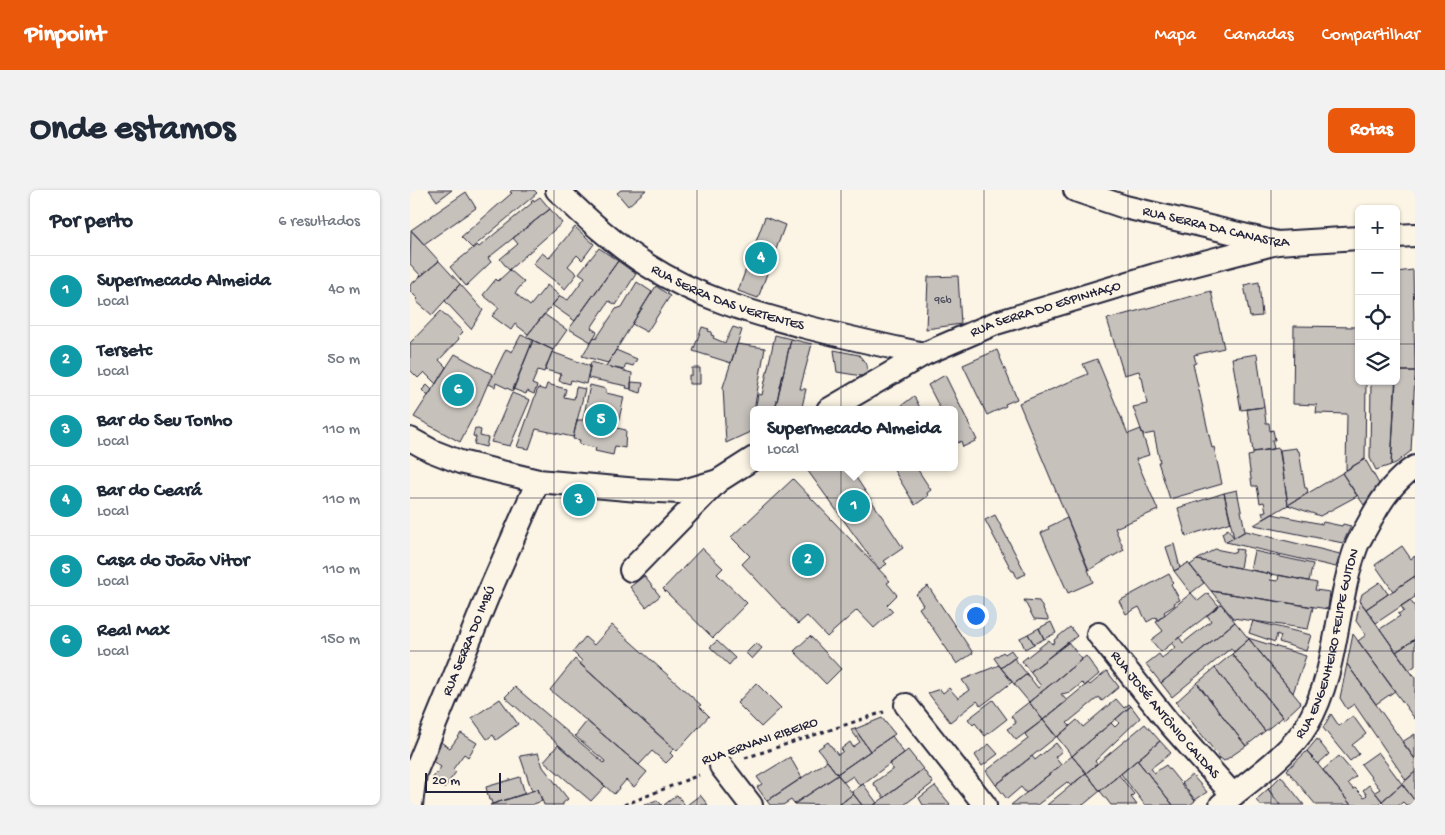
<!DOCTYPE html>
<html lang="pt">
<head>
<meta charset="utf-8">
<style>
	:root { --surface:#fff; --page:#f2f2f3; --text:#1f2937; --muted:#747a83; --line:#e0e1e3; --accent:#ea580c }
	body { margin:0; font-family:"Gochi Hand",sans-serif; background:var(--page); color:var(--text) }
	.controls { position:absolute; right:15px; top:15px; display:grid; overflow:hidden; border-radius:8px; box-shadow:0 1px 4px #0004 }
	.controls button { width:45px; height:45px; display:grid; place-items:center; padding:0; border:0; border-bottom:1px solid var(--line); background:var(--surface); color:var(--text); font:25px sans-serif }
	.scale { position:absolute; left:15px; bottom:12px; width:76px; box-sizing:border-box; padding-left:5px; border:2px solid #22223b; border-top:0; font-size:14px; line-height:18px; white-space:nowrap; color:#22223b; -webkit-text-stroke:4px #fcf5e5; paint-order:stroke }
	.you { position:absolute; left:565px; top:425px; width:18px; height:18px; margin:-12px; border:4px solid #fff; border-radius:50%; background:#1a73e8; box-shadow:0 0 0 8px #1a73e833 }
	.badge { display:grid; place-items:center; width:32px; height:32px; border-radius:50%; background:var(--accent); color:#fff; font-size:16px; font-weight:700 }
	.pin { position:absolute; translate:-50% -50%; border:2px solid #fff; box-shadow:0 1px 5px #0006 }
	.popup { position:absolute; left:340px; top:216px; width:208px; height:65px; box-sizing:border-box; display:grid; place-content:center; border-radius:8px; background:var(--surface); filter:drop-shadow(0 1px 4px #0005); font-size:16px; white-space:nowrap; color:var(--muted) }
	.popup b { font-size:19px; color:var(--text) }
	.popup::after { content:''; position:absolute; left:50%; top:100%; margin-left:-10px; border:10px solid transparent; border-top-color:var(--surface) }
	.list { margin:0; padding:0; list-style:none }
	h2 { display:flex; justify-content:space-between; align-items:center; height:65px; margin:0; padding:0 20px; font-size:21px }
	h2 small { font-size:16px; font-weight:400; color:var(--muted) }
	.list li { display:grid; grid-template-columns:32px 1fr auto; gap:15px; align-items:center; box-sizing:border-box; height:70px; padding:0 20px; border-top:1px solid var(--line) }
	.list b { display:block; font-size:19px; white-space:nowrap }
	.list p { margin:0; font-size:16px; white-space:nowrap; color:var(--muted) }
	.list em { font-size:16px; font-style:normal; color:var(--muted) }
	.icon { flex:none; width:28px; height:28px; fill:none; stroke:currentColor; stroke-width:2; stroke-linecap:round; stroke-linejoin:round }
	.map { position:relative; flex:none; width:1005px; height:615px; overflow:hidden; border-radius:8px }
	header { display:flex; align-items:center; gap:30px; box-sizing:border-box; height:70px; padding:0 25px; background:var(--accent); color:#fff }
	header strong { font-size:24px }
	nav { display:flex; gap:28px; margin-inline-start:auto; font-size:18px }
	.intro { display:flex; align-items:center; justify-content:space-between; box-sizing:border-box; height:120px; padding:0 30px }
	h1 { margin:0; font-size:35px }
	.button { padding:12px 22px; border-radius:8px; background:var(--accent); color:#fff; font-size:18px; font-weight:700 }
	main { display:flex; gap:30px; padding:0 30px }
	aside { flex:1; background:var(--surface); border-radius:8px; box-shadow:0 1px 4px #0004 }
	.map>svg:first-child { display:block }
	.building { fill:#c6c1bb; stroke:#22223b }
	.lines { fill:none; stroke-linecap:round; stroke-linejoin:round }
	.street-casing { stroke:#22223b; stroke-width:26 }
	.path { stroke:#22223b; stroke-width:3; stroke-dasharray:4 4; stroke-linecap:butt }
	.street { stroke:#fcf5e5; stroke-width:22 }
	.grid { fill:none; stroke:#22223b; stroke-width:1; stroke-opacity:0.55 }
	.labels { text-anchor:middle; dominant-baseline:central; stroke-width:5; stroke-linejoin:round; paint-order:stroke }
	.number-label { font-size:11px; fill:#4b4a5b }
	.street-label { font-size:14px; fill:#22223b; stroke:#fcf5e5 }
</style>
</head>
<body>
<header>
<strong>Pinpoint</strong>
<nav><a>Mapa</a><a>Camadas</a><a>Compartilhar</a></nav>
</header>
<div class="intro"><h1>Onde estamos</h1><a class="button">Rotas</a></div>
<main>
<aside>
<h2>Por perto<small>6 resultados</small></h2>
<ul class="list">
<li><span class="badge" style="background:#0f9aa8">1</span><div><b>Supermecado Almeida</b><p>Local</p></div><em>40 m</em></li>
<li><span class="badge" style="background:#0f9aa8">2</span><div><b>Tersetc</b><p>Local</p></div><em>50 m</em></li>
<li><span class="badge" style="background:#0f9aa8">3</span><div><b>Bar do Seu Tonho</b><p>Local</p></div><em>110 m</em></li>
<li><span class="badge" style="background:#0f9aa8">4</span><div><b>Bar do Ceará</b><p>Local</p></div><em>110 m</em></li>
<li><span class="badge" style="background:#0f9aa8">5</span><div><b>Casa do João Vitor</b><p>Local</p></div><em>110 m</em></li>
<li><span class="badge" style="background:#0f9aa8">6</span><div><b>Real Max</b><p>Local</p></div><em>150 m</em></li>
</ul>
</aside>
<div class="map">
<svg width="1005" height="615" viewBox="0 0 1005 615">
	<rect width="100%" height="100%" fill="#fcf5e5"/>
	<filter id="ink" filterUnits="userSpaceOnUse"><feTurbulence type="fractalNoise" baseFrequency=".02" numOctaves="2"/><feDisplacementMap in="SourceGraphic" scale="10" xChannelSelector="R" yChannelSelector="G"/><feConvolveMatrix kernelMatrix="1 2 1 2 8 2 1 2 1" color-interpolation-filters="sRGB"/></filter>
	<g filter="url(#ink)">
		<!-- building -->
		<path class="building" d="M19,0H42L27,11Z
			M102,0H124L127,3L62,58L51,47L102,3L100,2Z
			M211,0H236L218,16L207,3Z
			M56,2L66,18L14,54L1,40Z
			M130,7L140,19L78,68L81,72L56,96L40,77L67,55L69,57L122,13L121,11L123,9L124,11Z
			M140,19L152,33L99,80L90,69L108,54L103,48Z
			M355,27L375,35L348,108L328,101Z
			M165,37L184,54L172,70L167,65L158,76L167,84L155,99L123,74L132,63L139,68Z
			M1,40L29,71L11,86L0,74Z
			M189,58L208,71L165,131L142,115L150,106L158,110L175,87L169,83Z
			M29,71L50,94L22,125L6,111L8,109L0,101V95Z
			M208,71L226,84L206,115L199,111L181,138L187,142L181,152L159,139Z
			M100,80L114,92L105,103L120,116L137,95L150,106L118,144L105,134L101,140L82,126L89,118L73,105L86,89L88,91Z
			M1003,80L1005,181H986V82Z
			M548,86L551,134L516,139L518,87Z
			M227,92L242,102L198,173L172,166L184,147L186,149L206,119L212,117Z
			M849,92L852,126L840,127L834,95Z
			M50,94L73,120L61,139L35,111Z
			M246,96L260,106L237,142L222,134Z
			M801,101L814,158L784,165L786,173L783,174L802,258L804,257L812,294L760,309L748,272H750L744,243L733,245L723,217L737,214L732,187H731L729,181L714,185L697,129Z
			M31,121L53,142L48,147L49,149L29,170L36,177L26,194L14,182L8,188L0,180V153Z
			M134,124L157,140L143,160L116,147Z
			M884,136L949,137V191H956L955,269L936,280L937,224L906,223L907,215L883,214Z
			M292,137L299,139L298,141L302,142L301,145L304,146L303,148L315,153L323,137L332,140L321,173L283,161Z
			M111,145L123,150L103,201L86,193L85,197L79,194L96,159L102,162Z
			M365,145L381,149L365,220H345L348,204L352,205Z
			M381,149L402,154L390,199H396L392,217L386,220H365Z
			M123,150L143,160L134,182L128,180L122,194L127,196L124,204L117,201L116,204L103,199Z
			M327,154L355,158L340,242L316,253L313,197Z
			M206,160L227,169L223,176L216,174L214,180L196,176Z
			M424,160L449,165L457,175L458,187L427,182Z
			M587,160L607,209L595,214L596,216L577,225L553,175Z
			M142,162L180,176L176,194L161,190L160,194L149,191L151,184L135,180Z
			M45,164L82,184L68,217L50,252L4,227Z
			M847,164L854,217L831,220L822,168Z
			M687,169L718,244L731,239L739,265L726,269L748,320L705,338L714,360L679,380L609,213L678,184L673,174Z
			M181,172L222,183L221,199L216,198L217,196L178,188Z
			M282,178H290V194H279V185H282Z
			M986,181H1005V185L1001,261L986,273L981,275Z
			M535,185L567,250L553,257L551,251L548,253L544,245V220H531L518,195Z
			M961,191H986L981,275L966,280L960,268Z
			M221,192L233,193L231,203L221,200Z
			M137,194L156,199L154,207L164,209L166,197L175,199L163,247L126,239L119,259L107,257L128,198L135,200Z
			M17,195L22,200L18,206L12,200Z
			M180,195L196,199V203L214,207L207,238L216,240L215,258L205,256L203,265L185,261L186,258L169,254L170,250L163,249L167,230H173Z
			M102,203L120,210L100,256L81,252Z
			M504,206L511,220H493L491,216Z
			M854,217L856,233H859L860,241L863,240L865,250H862L864,259L843,262L837,219Z
			M65,238L71,240L70,246L78,248L76,257L64,254L66,247L63,246Z
			M869,258L878,315L854,329L852,322L856,321L854,312L850,313L847,296H842L838,266L843,265V262Z
			M886,258L887,261H889L895,298H897L898,303L878,315L870,260Z
			M955,269L969,294L954,315L932,283Z
			M395,277H439L493,358L474,371L477,374L469,379Z
			M482,277H506L521,300L517,303L518,306L505,315Z
			M932,283L947,306L910,326L878,315Z
			M383,289L480,391L477,393L487,405L477,415L483,421L464,438L447,420L417,447L397,426L388,434L332,374L340,366L321,347Z
			M827,300L835,341L824,348L814,303Z
			M163,301L182,306L173,320L157,313Z
			M814,303L821,332L776,346L768,318Z
			M862,324L912,334L913,332L932,336L933,334L941,336L933,353L844,335Z
			M585,325L616,384L607,388L604,381H602L575,330Z
			M657,328L683,392L658,403L631,343L639,339L638,337Z
			M818,339L824,348L815,352L812,343Z
			M836,341L930,364L926,377L816,352Z
			M764,354L770,378L764,381L756,357Z
			M992,356L1001,369L1005,366V386L983,401L965,375Z
			M292,358L313,378L307,384L337,413L303,448L253,399Z
			M805,359L825,363L826,359L833,360L830,378L787,370Z
			M844,361L903,374L899,391L840,380Z
			M787,370L862,384L860,390L868,391L869,385L907,393L905,400L920,402L918,419L801,401L780,375Z
			M778,373L794,393L781,403L764,381Z
			M759,384L763,392L761,394L770,410L764,413L765,415L754,422L755,424L748,430L746,427L737,432L729,417L716,424L709,411Z
			M234,386L250,406L236,417L220,397Z
			M1005,386V407L966,433L956,419Z
			M970,392L978,404L956,419L950,411L952,404Z
			M518,396L563,463L547,474L509,418L513,415L506,404Z
			M801,401L903,417L898,439L823,428Z
			M781,403L788,411L798,403L809,416L751,462L741,450L753,441L746,432Z
			M614,410L629,411L639,430L624,429Z
			M1000,410L1005,417V449L986,462L970,439L990,426L988,424L994,421L991,416Z
			M950,411L1005,488V529L948,451L956,445L946,431Z
			M811,414L825,432L751,493L736,474L749,464L752,468L766,457L762,454L769,447L773,453L801,431L797,425Z
			M843,431L901,445L896,461L869,452L871,446L867,444L865,452L839,443Z
			M641,432L646,443L634,449L629,438Z
			M825,432L839,449L824,462L821,458L762,507L751,493Z
			M202,435L291,515L289,516L299,526L267,561L170,474L172,471L163,462L175,447L184,455Z
			M660,437L667,446L620,482L612,471L639,450L642,454L645,452L644,450Z
			M629,438L634,449L624,454L618,444Z
			M618,444L624,454L615,459L610,448Z
			M943,444L985,501L966,514L937,474Z
			M400,446L431,479L416,494L384,461Z
			M838,448L896,466L883,503L839,449Z
			M839,449L891,513L874,529L822,464Z
			M1005,449V476L999,480L986,462Z
			M307,451L325,468L319,475L300,457Z
			M658,452L672,469L619,512L604,494L617,484L628,498L631,496L620,482Z
			M346,453L352,458L342,469L336,463Z
			M601,460L606,467L591,478L584,468L593,462L595,464Z
			M822,464L873,527L855,541L805,478Z
			M676,466L689,484L675,496L672,493L661,502L651,504L657,511L633,530L619,512Z
			M604,468L617,484L604,494L591,478Z
			M165,469L264,559L260,563L263,566L256,573L242,561L229,575L140,500Z
			M937,474L1005,569V582L996,590L944,514L937,519L930,508Z
			M589,475L602,492L571,516L567,511L540,532L518,503L530,499L533,503L539,498L548,508L559,500L552,490Z
			M805,478L855,541L836,556L787,493Z
			M697,481L709,497L692,511L689,507L657,533L660,536L647,547L633,530L678,493L680,495Z
			M346,493L371,518L351,537L327,513Z
			M787,493L836,556L814,571L810,568L766,512Z
			M105,497L194,573L195,571L165,546L177,531L237,582L224,597L216,590L204,604L95,507Z
			M90,509L108,534L86,550L83,545L77,549L62,528Z
			M706,509L714,518L719,514L721,516L662,566L647,547L667,530L673,537Z
			M583,510L597,529L575,546L565,533L563,535L558,529Z
			M619,512L633,530L606,550L597,539L606,533L601,526Z
			M721,516L730,528L685,571L687,574L676,583L662,566L701,533L705,537L709,533L706,529Z
			M921,524L929,536L943,526L956,544L942,555L949,564L940,571L913,538Z
			M472,528L485,544L460,561L445,539Z
			M633,530L646,547L586,595L576,581L618,549L615,544Z
			M735,534L750,551L690,601L676,583Z
			M445,539L460,561L427,584L408,559L418,552L428,565L433,561L431,559L440,552L443,557L450,552L441,540Z
			M51,543L67,553L58,567L54,564L43,579L46,582L34,598L22,589L31,577L21,570L29,551L40,558Z
			M1005,544V569L992,552Z
			M482,546L494,563L450,596L443,586L434,592L427,584Z
			M907,549L919,564L908,574L897,561Z
			M750,551L761,563L741,578L744,583L756,575L785,611L780,615H763L727,570Z
			M646,553L652,561L645,567L651,575L616,603L611,597L597,609L586,595L622,566L625,570Z
			M579,554L588,564L572,576L565,565Z
			M148,555L195,596L181,611L134,571Z
			M498,560L513,579L474,608L463,593L483,579L479,574Z
			M897,561L941,615H906L877,580Z
			M968,562L992,594L972,611L965,602L970,599L951,574Z
			M128,563L133,577L158,609L153,613V615H134L128,599L122,601L110,566Z
			M662,566L676,583L661,596L657,592L627,615H601Z
			M929,566L946,586L938,593L943,599L945,598L954,607L957,605L953,600L959,595L972,611L968,615H941L913,580Z
			M380,567L392,588L357,611L347,597L352,594L347,587Z
			M727,570L763,615H735L711,584Z
			M417,571L428,585L384,614L381,610L373,615H360L357,611Z
			M513,579L523,593L494,615H464Z
			M1005,582V611L992,594Z
			M676,583L690,601L673,615H637Z
			M428,585L443,604L429,615L384,614Z
			M709,585L724,604L721,607L727,615H701L690,601Z
			M782,585L797,602L785,610L772,593Z
			M871,586L894,615H870L858,599Z
			M110,587L115,604L82,614L81,610H79L76,597Z
			M453,594L467,613L464,615H452L442,602Z
			M992,594L1005,611V615H996L993,612L989,615H975L972,611Z
			M525,596L540,614L539,615H513L509,608Z
			M128,599L132,611L121,615H80Z
			M858,599L870,615H850L846,610Z
			M443,604L452,615H429Z
			M267,605L275,615H254Z
			M290,605L298,615H277Z
			M247,610L252,615H233Z"/>
		<g class="lines">
			<defs>
				<g id="street">
					<path id="s1" d="M147,0C175,27 204,54 237,75C285,106 341,123 396,137C435,147 475,156 514,164"/>
					<path id="s2" d="M665,0L715,17L867,53L949,48"/>
					<path d="M986,46L1005,45"/>
					<path id="s3" d="M418,220L514,164L586,133L745,85L867,53"/>
					<path d="M0,249L22,261L50,272L128,291L228,300L270,302L308,291"/>
					<path d="M221,380L308,291L344,268"/>
					<path id="s4" d="M688,444L759,533L823,605"/>
					<path d="M496,515L575,615"/>
					<path d="M311,576L341,615"/>
					<path id="s5" d="M1,615L5,583L78,405L128,291"/>
					<path id="s6" d="M811,615C837,593 880,564 897,535C929,480 925,413 947,355C951,346 957,337 961,329C972,308 986,289 1005,277"/>
				</g>
			</defs>
			<!-- street casing -->
			<use href="#street" class="street-casing"/>
			<!-- path -->
			<path class="path" d="M335,568L474,522
				M214,615L289,585"/>
			<!-- street -->
			<use href="#street" class="street"/>
		</g>
	</g>
	<!-- grid -->
	<path class="grid" d="M144,0V615M287,0V615M431,0V615M574,0V615M718,0V615M861,0V615M0,154H949M986,154H1005M0,308H1005M0,461H1005"/>
	<g class="labels">
		<!-- number labels -->
		<g class="number-label">
			<text x="533" y="111">96b</text>
		</g>
		<!-- street labels -->
		<g class="street-label">
			<text stroke="none"><textPath href="#s2" startOffset="146">RUA SERRA DA CANASTRA</textPath></text>
			<text stroke="none"><textPath href="#s1" startOffset="205">RUA SERRA DAS VERTENTES</textPath></text>
			<text stroke="none"><textPath href="#s3" startOffset="241">RUA SERRA DO ESPINHAÇO</textPath></text>
			<text stroke="none"><textPath href="#s5" startOffset="175">RUA SERRA DO IMBÚ</textPath></text>
			<text stroke="none"><textPath href="#s6" startOffset="202">RUA ENGENHEIRO FELIPE GUITON</textPath></text>
			<text stroke="none"><textPath href="#s4" startOffset="105">RUA JOSÉ ANTÔNIO CALDAS</textPath></text>
			<text transform="translate(350 552) rotate(-19)">RUA ERNANI RIBEIRO</text>
		</g>
	</g>
</svg>
<div class="controls">
<button>+</button>
<button>−</button>
<button><svg class="icon" aria-label="locate" viewBox="0 0 24 24"><circle cx="12" cy="12" r="6"/><path d="M12 2v4M12 18v4M2 12h4M18 12h4"/></svg></button>
<button><svg class="icon" aria-label="layers" viewBox="0 0 24 24"><path d="M12 4l9 5-9 5-9-5zM3 14l9 5 9-5"/></svg></button>
</div>
<div class="scale">20 m</div>
<div class="you"></div>
<div class="pin badge" style="left:444px;top:316px;background:#0f9aa8">1</div>
<div class="popup"><b>Supermecado Almeida</b>Local</div>
<div class="pin badge" style="left:398px;top:370px;background:#0f9aa8">2</div>
<div class="pin badge" style="left:169px;top:310px;background:#0f9aa8">3</div>
<div class="pin badge" style="left:351px;top:68px;background:#0f9aa8">4</div>
<div class="pin badge" style="left:191px;top:230px;background:#0f9aa8">5</div>
<div class="pin badge" style="left:48px;top:200px;background:#0f9aa8">6</div>
</div>
</main>
</body>
</html>
